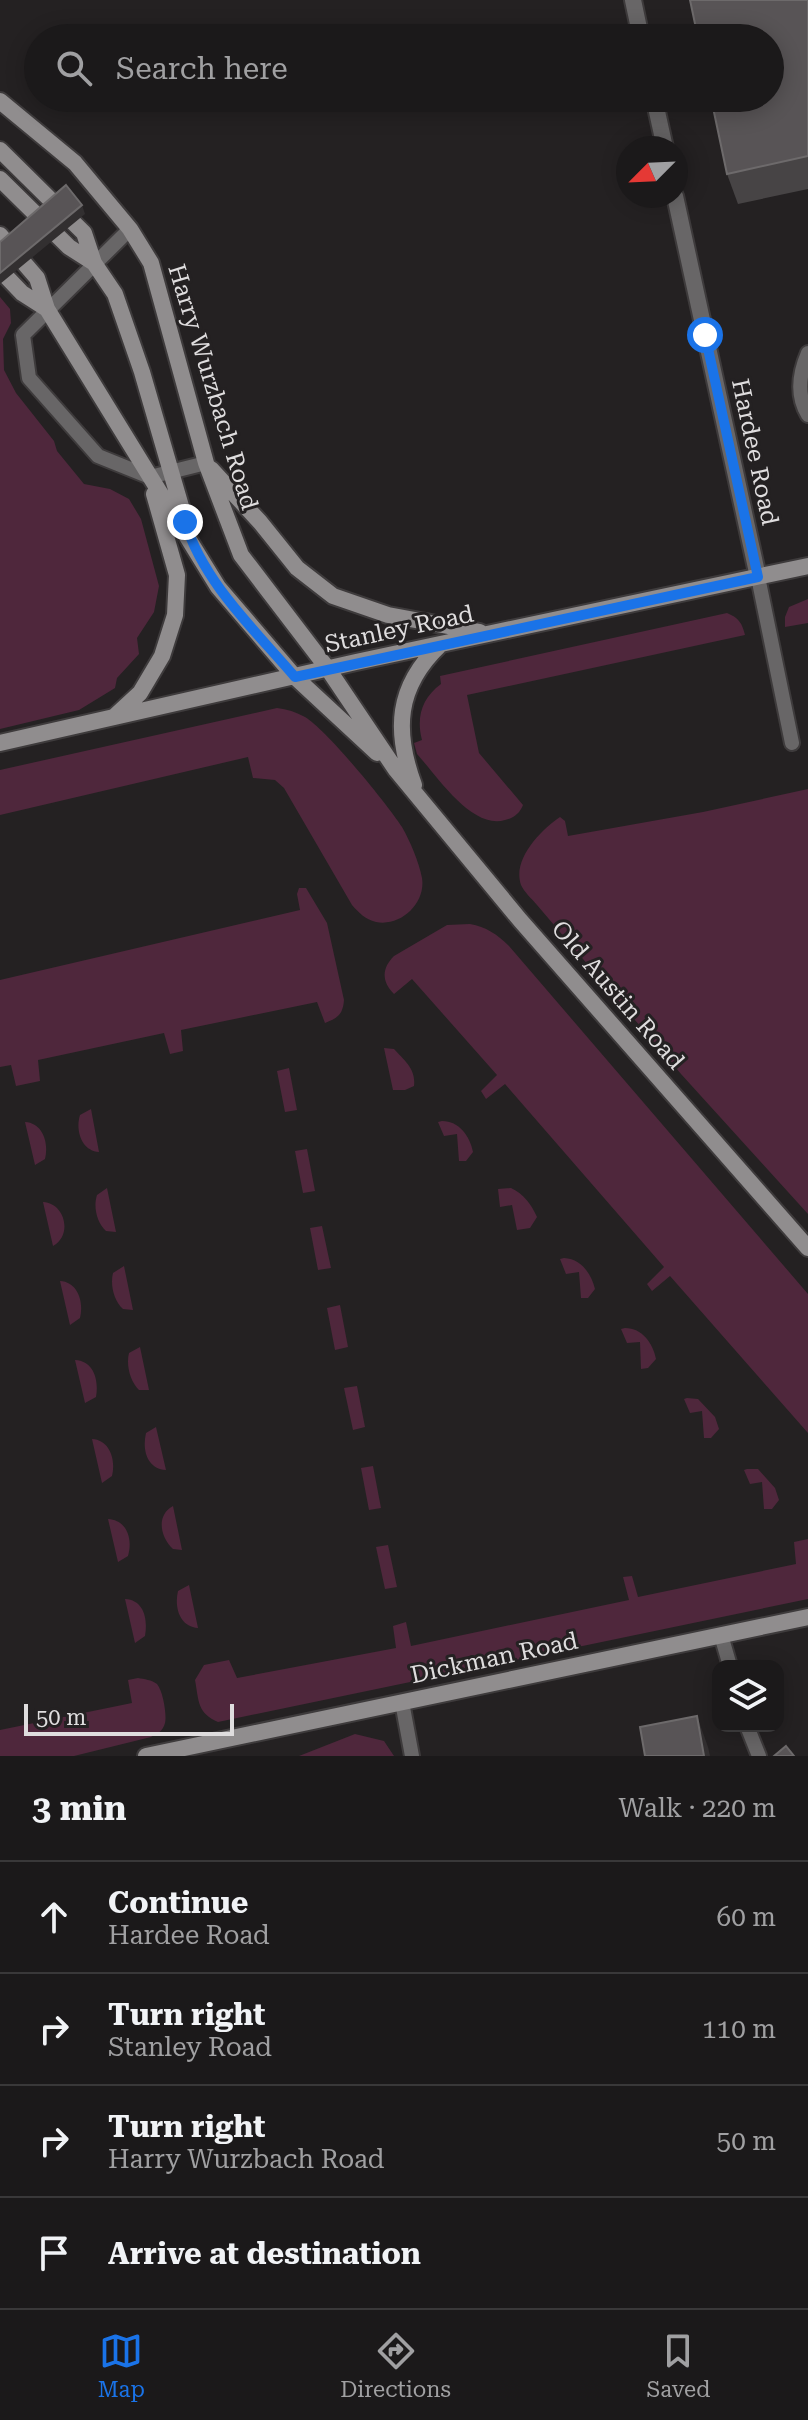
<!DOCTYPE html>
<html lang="en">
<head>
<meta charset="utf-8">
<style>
	:root { --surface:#1b191a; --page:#242223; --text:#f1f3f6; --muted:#a0a0a2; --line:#393839; --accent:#1a73e8 }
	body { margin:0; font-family:"Roboto Serif",serif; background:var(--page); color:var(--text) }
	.controls { position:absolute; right:24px; bottom:24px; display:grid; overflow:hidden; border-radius:16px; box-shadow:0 4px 20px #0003 }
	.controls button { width:72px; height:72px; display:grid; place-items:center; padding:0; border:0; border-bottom:2px solid var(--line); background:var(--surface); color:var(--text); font:40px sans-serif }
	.compass { position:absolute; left:616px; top:136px; width:72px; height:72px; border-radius:50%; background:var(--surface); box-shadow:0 4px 20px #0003; rotate:246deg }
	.scale { position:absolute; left:24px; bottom:20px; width:210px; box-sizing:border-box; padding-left:8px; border:4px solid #dfddde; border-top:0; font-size:22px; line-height:28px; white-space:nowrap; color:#dfddde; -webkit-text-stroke:6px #242122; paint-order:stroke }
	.stop { position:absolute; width:24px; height:24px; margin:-18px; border:6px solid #1a73e8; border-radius:50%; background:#fff }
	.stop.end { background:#1a73e8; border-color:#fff; box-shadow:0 2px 8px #0008 }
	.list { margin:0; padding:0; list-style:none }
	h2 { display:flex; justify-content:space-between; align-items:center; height:104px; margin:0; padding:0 32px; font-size:34px }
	h2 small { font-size:26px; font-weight:400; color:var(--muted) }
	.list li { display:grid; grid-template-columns:52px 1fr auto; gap:24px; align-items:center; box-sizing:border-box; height:112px; padding:0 32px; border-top:2px solid var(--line) }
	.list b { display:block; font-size:30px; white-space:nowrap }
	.list p { margin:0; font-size:26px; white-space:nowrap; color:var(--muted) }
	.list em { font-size:26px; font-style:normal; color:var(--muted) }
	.icon { flex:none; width:44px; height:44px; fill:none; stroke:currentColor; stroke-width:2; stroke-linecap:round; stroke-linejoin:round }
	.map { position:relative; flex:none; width:808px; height:1756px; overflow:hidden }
	.search { position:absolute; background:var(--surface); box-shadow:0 4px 20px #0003; left:24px; right:24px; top:24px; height:88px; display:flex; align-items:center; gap:20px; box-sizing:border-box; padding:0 28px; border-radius:44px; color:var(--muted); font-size:30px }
	.sheet { height:552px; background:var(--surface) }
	nav { display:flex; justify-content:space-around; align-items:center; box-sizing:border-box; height:112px; border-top:2px solid var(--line); background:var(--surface); font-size:22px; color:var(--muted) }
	nav a { display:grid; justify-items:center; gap:4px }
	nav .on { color:var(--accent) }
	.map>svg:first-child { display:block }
	.green { fill:#4f273c }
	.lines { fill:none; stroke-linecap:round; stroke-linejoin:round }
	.lane-casing { stroke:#3e3b3c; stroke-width:18 }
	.street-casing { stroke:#3e3b3c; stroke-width:20 }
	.secondary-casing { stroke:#3e3b3c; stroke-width:20 }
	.lane { stroke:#686667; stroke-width:14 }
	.street { stroke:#686667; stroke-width:16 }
	.secondary { stroke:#908d8e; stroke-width:16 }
	.wall { fill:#474445 }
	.shaded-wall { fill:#322f30 }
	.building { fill:#585456; stroke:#6d6a6b; stroke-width:2 }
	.route { stroke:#1a73e8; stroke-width:10 }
	.labels { text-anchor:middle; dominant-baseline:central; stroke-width:6; stroke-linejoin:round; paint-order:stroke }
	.street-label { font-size:24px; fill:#dfddde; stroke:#242122 }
</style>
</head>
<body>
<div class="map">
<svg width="808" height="1756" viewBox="0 0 808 1756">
	<rect width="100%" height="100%" fill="#242122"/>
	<!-- green -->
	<path class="green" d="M0,297L10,309L11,323L3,339L4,370L16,393L54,441L57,451L84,484L110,489L129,499L141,519L159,586L154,612L137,638L139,654L117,678L115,688L79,710L0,729Z
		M808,599V623L785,627V617L789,607Z
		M727,613C739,618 742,623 745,635L467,695L479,753L523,805C520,813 514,818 505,820C472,830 437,776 417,754L414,743L422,740C416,717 422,698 441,684L440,676Z
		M277,708C287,709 296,712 305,717C327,730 387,804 402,827C410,841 419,862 422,878C426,903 401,927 376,922C365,919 359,913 352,905L284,788L275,780L253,778L248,757L0,815V770Z
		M808,789V1214L681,1074L537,905C532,899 524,892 521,885C512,859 541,830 560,817L565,821L568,836L703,812Z
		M299,888H306L327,923L344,1000C343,1014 338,1018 325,1023L317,1002L181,1030L183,1051L170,1054L164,1033L38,1060L40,1081L16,1086L11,1065L0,1067V980L300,910L297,894Z
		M470,924C486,927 497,934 509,946L808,1294V1433L670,1276L652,1291L647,1284L664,1267L505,1084L486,1099L481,1091L497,1075L412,979L394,994C381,981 382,968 394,956L447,925Z
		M384,1048L394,1049C405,1061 416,1069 414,1086L405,1090H393Z
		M289,1068L297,1110L285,1112L277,1071Z
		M91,1109L99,1152C82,1151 75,1131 80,1115Z
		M442,1121C459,1121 470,1136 473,1152L466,1161H459L457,1134L444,1136L438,1122Z
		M25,1122C43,1123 49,1143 45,1159L35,1165Z
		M307,1149L315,1191L303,1193L295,1151Z
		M107,1188L116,1232L106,1231C97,1223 93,1207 97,1195Z
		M511,1188C524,1194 531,1204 537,1217L530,1228L517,1230L512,1205L500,1207L498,1189Z
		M43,1202C65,1203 73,1235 53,1246Z
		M322,1226L331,1268L318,1270L310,1228Z
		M564,1258C581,1259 591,1273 595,1289L588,1298H581L579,1272L566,1274L560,1259Z
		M124,1266L133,1310L123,1309C114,1301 110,1285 113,1273Z
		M60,1281C78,1282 84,1302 80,1318L70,1325Z
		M340,1305L348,1347L335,1350L327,1308Z
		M625,1328C642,1328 653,1343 656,1359L648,1368L641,1369L640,1342L627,1343L621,1329Z
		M140,1347L149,1390H139C130,1381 126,1365 129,1353Z
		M75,1360C94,1361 99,1380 96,1397L85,1403Z
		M357,1386L365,1427L353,1430L344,1388Z
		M687,1398L698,1399L715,1417L719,1429L711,1438H704L702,1411L690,1413L684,1399Z
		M156,1427L166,1470C147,1469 142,1450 146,1433Z
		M92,1439C110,1440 116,1460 112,1476L102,1483Z
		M373,1466L381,1508L369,1510L361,1468Z
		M747,1469H758L775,1488L779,1500L772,1509H764L762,1482L750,1484L744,1470Z
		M173,1506L182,1550L173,1549C160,1537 156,1515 173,1506Z
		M108,1519C127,1520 133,1539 128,1556L118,1562Z
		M808,1539V1599L218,1722C197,1713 199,1701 195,1680L204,1665L229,1660L237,1678L396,1648L393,1626L406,1622L411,1646L629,1600L623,1577L632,1576L638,1597L796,1564L794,1542Z
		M388,1545L397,1587L385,1589L376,1547Z
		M189,1585L198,1628C180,1627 174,1608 178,1591Z
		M125,1599C144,1600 148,1619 145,1636L135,1643Z
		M138,1678C144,1679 152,1680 157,1684C163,1691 167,1715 165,1723C163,1731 157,1734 151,1737L74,1756H0V1730L132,1703L128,1680Z
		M355,1734L384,1741L394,1756H299Z"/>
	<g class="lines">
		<defs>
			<path id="lane" d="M130,229L23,335L29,378L98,456L150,477L206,463
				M808,353C799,374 796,395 808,415
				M758,577L792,743
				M721,1635L730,1666
				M402,1702L412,1756
				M747,1726L759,1756"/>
			<path id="street" d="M633,0L641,38
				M654,98L665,148
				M675,196L758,577"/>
			<path id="secondary" d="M0,101L75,163L130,229L151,263L206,463L241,555L328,669L396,770L520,920L808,1248
				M0,150L84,233L94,263L115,294L142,372L187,527
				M0,179L69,247L94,263
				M0,235L37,278L47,309L218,587L295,677L377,753
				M0,270L22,293L47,309
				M211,469L260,522L297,568L333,596L388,615L480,632
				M114,717L140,693L162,656L175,615L177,575L154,494
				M0,743L356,662L808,566
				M414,785C394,731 396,687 440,645
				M146,1756L808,1617"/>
		</defs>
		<!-- lane casing -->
		<use href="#lane" class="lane-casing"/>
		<!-- street casing -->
		<use href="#street" class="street-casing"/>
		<!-- secondary casing -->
		<use href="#secondary" class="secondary-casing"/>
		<!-- lane -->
		<use href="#lane" class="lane"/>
		<!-- street -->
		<use href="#street" class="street"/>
		<!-- secondary -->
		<use href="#secondary" class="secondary"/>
	</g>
	<!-- wall -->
	<path class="wall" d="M808,0V189L738,204L727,174Z"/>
	<!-- shaded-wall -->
	<path class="shaded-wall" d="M82,205L85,214L0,284V273Z
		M697,1716L708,1747L710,1756H704Z"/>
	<!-- building -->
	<path class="building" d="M690,0H808V156L727,174L711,98H770V38H698Z
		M66,185L82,205L0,273V242Z
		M697,1716L704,1756H645L640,1727Z
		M786,1746L794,1756H774Z"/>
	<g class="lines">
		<!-- route -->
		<path class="route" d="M185,522C204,583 254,629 295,677L758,577L705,335"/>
	</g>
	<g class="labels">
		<!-- street labels -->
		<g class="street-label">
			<text transform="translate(213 387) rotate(73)">Harry Wurzbach Road</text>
			<text transform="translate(755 452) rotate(78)">Hardee Road</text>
			<text transform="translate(399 629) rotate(-12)">Stanley Road</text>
			<text transform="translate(618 995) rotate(49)">Old Austin Road</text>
			<text transform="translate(494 1658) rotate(-12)">Dickman Road</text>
		</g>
	</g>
</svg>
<div class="controls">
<button><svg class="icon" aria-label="layers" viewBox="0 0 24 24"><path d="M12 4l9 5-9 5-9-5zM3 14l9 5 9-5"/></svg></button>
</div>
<svg class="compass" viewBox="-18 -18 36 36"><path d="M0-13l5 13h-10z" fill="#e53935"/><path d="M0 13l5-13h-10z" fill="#a0a0a2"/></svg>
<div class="scale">50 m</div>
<div class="stop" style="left:705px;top:335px"></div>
<div class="stop end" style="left:185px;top:522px"></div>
<div class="search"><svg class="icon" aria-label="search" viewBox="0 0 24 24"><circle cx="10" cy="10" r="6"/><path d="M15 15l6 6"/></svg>Search here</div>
</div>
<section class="sheet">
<h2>3 min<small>Walk · 220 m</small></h2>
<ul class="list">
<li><svg class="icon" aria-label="ahead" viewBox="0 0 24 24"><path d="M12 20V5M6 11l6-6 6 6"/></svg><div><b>Continue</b><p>Hardee Road</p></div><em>60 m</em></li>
<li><svg class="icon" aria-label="right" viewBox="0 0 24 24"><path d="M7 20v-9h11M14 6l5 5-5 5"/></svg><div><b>Turn right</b><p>Stanley Road</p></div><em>110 m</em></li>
<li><svg class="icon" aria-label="right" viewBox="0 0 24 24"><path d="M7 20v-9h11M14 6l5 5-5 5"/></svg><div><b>Turn right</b><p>Harry Wurzbach Road</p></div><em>50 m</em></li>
<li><svg class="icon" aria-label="arrive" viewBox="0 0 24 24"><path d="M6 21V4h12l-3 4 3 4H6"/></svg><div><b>Arrive at destination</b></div></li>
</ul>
</section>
<nav>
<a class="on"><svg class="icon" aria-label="map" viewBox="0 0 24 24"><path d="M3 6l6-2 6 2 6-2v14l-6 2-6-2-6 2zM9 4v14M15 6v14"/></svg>Map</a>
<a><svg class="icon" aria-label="directions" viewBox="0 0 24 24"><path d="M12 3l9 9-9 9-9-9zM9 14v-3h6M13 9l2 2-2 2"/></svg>Directions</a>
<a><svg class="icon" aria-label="saved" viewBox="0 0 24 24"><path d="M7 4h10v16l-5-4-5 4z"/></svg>Saved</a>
</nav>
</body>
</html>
